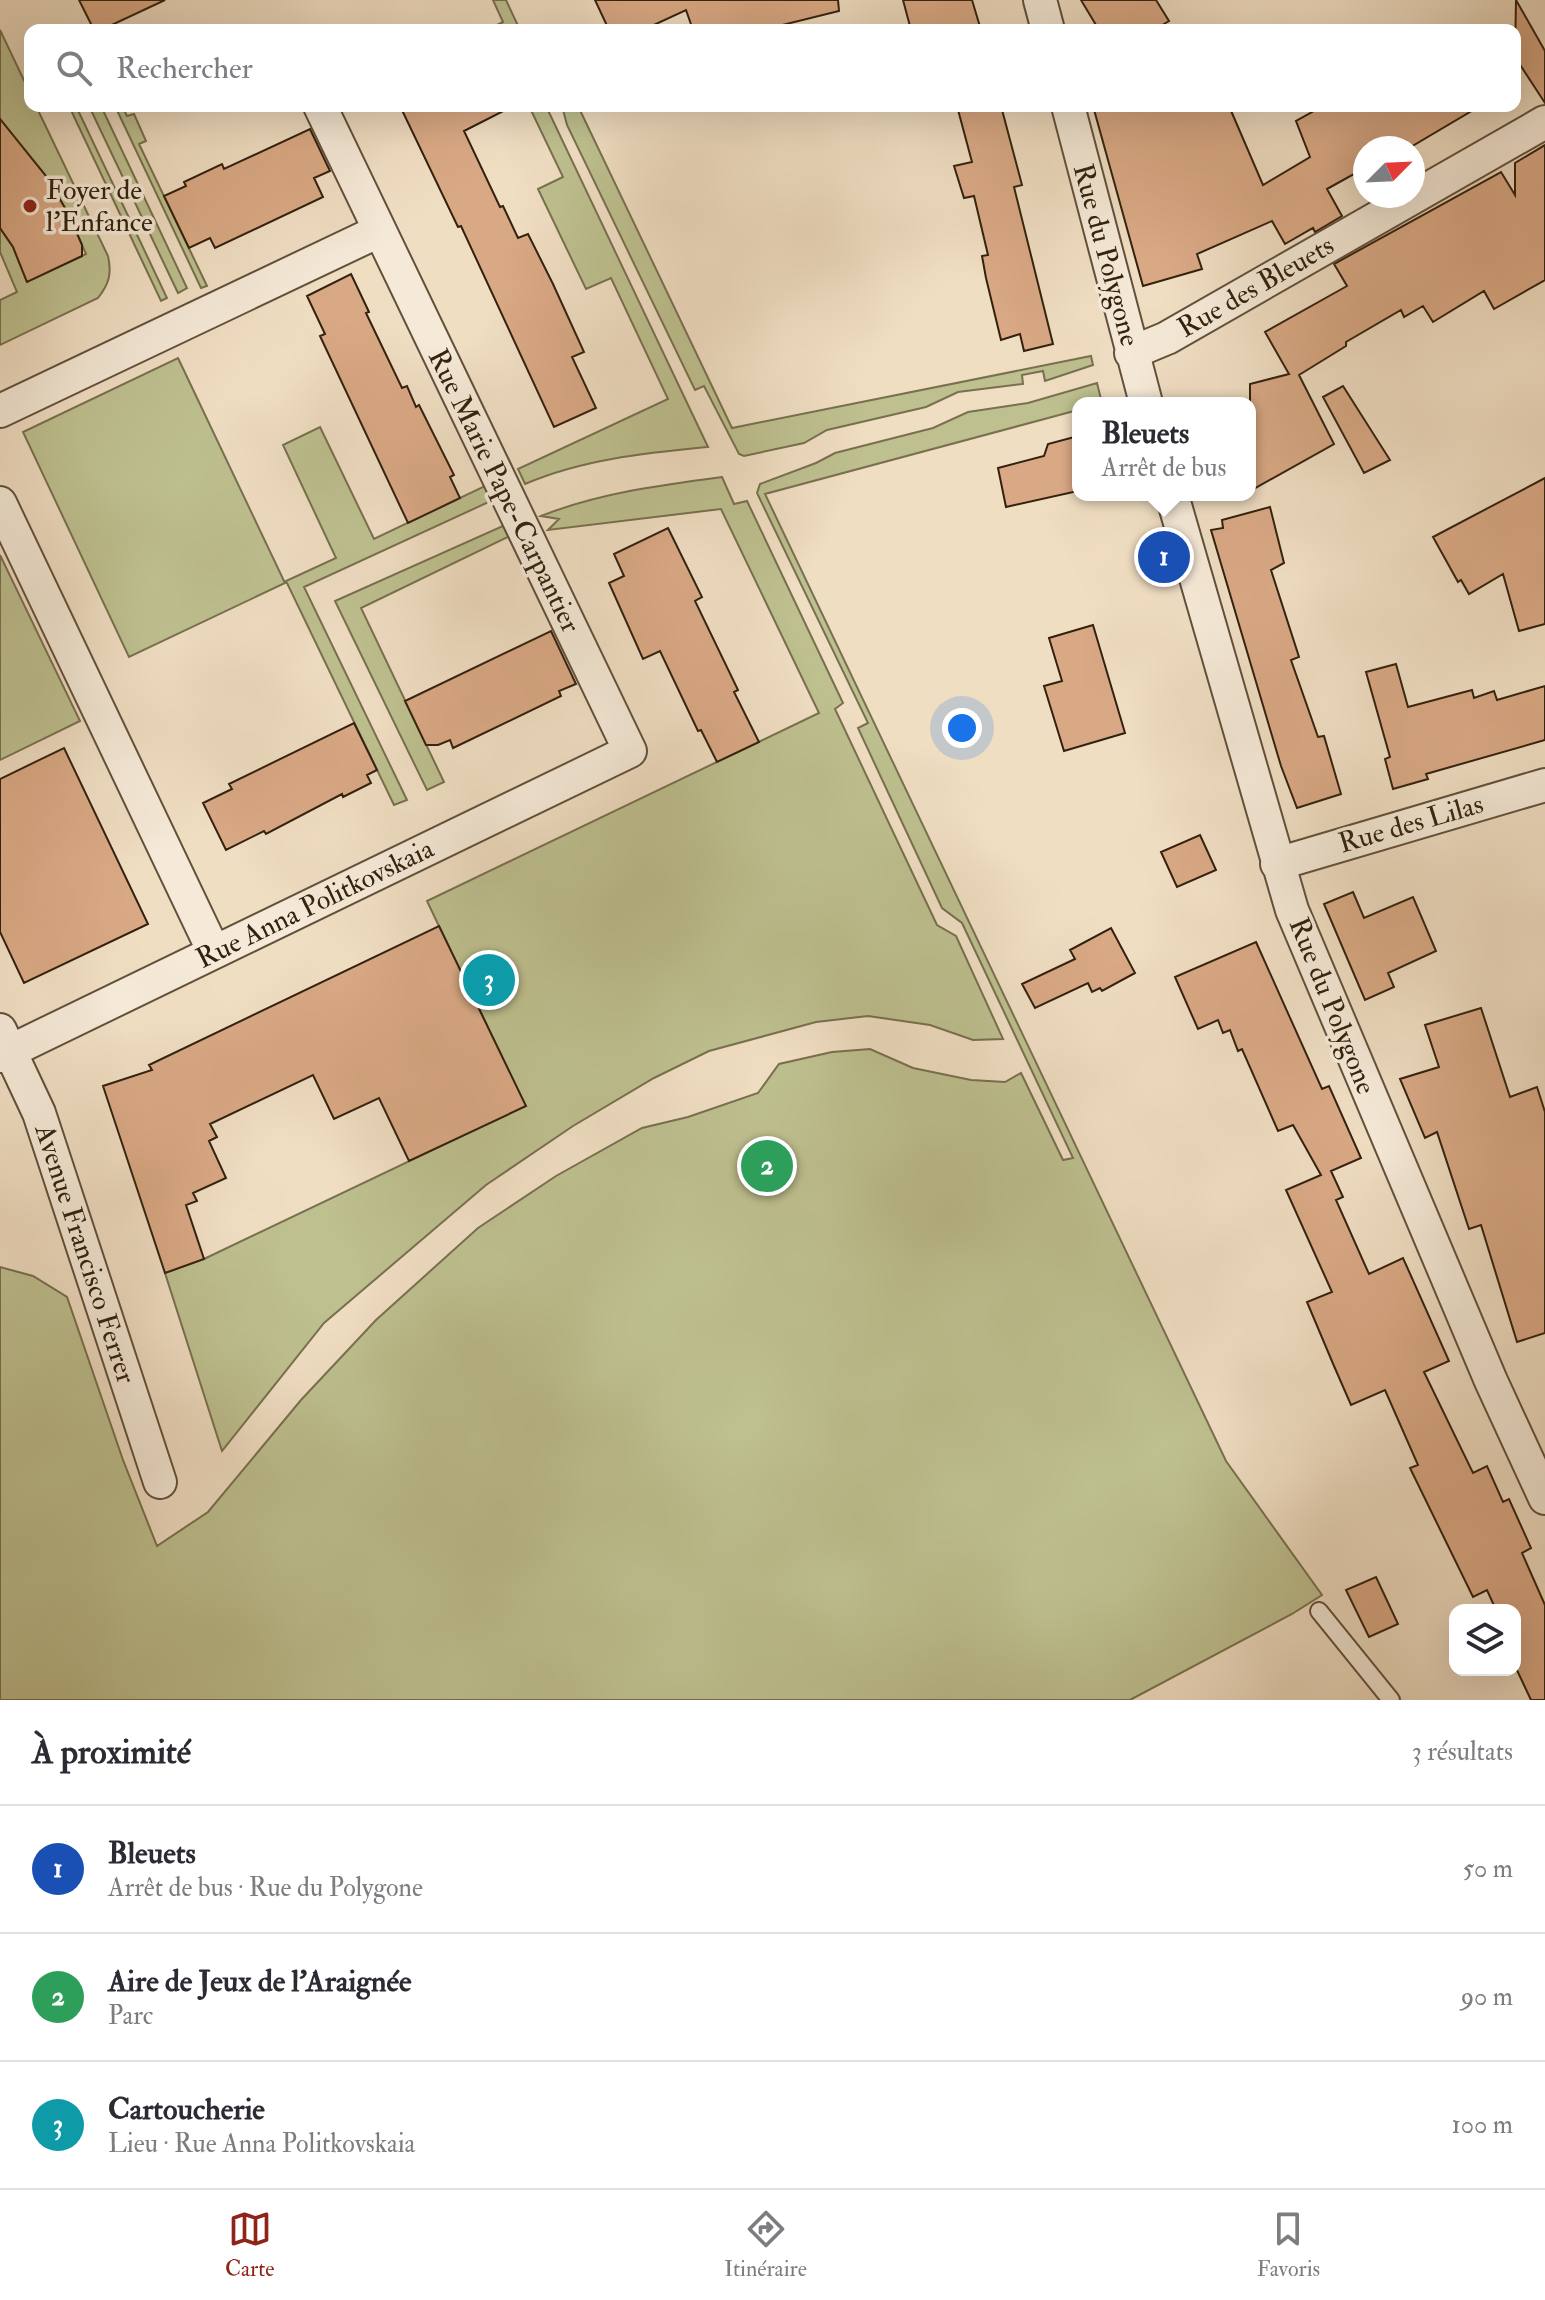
<!DOCTYPE html>
<html lang="fr">
<head>
<meta charset="utf-8">
<style>
	:root { --surface:#fff; --page:#f2f2f3; --text:#2b2b33; --muted:#7c7c81; --line:#e1e1e2; --accent:#8f2418 }
	body { margin:0; font-family:"IM FELL Double Pica",serif; background:var(--page); color:var(--text) }
	.controls { position:absolute; right:24px; bottom:24px; display:grid; overflow:hidden; border-radius:16px; box-shadow:0 8px 32px #0002 }
	.controls button { width:72px; height:72px; display:grid; place-items:center; padding:0; border:0; border-bottom:2px solid var(--line); background:var(--surface); color:var(--text); font:40px sans-serif }
	.compass { position:absolute; left:1353px; top:136px; width:72px; height:72px; border-radius:50%; background:var(--surface); box-shadow:0 8px 32px #0002; rotate:66deg }
	.you { position:absolute; left:962px; top:728px; width:28px; height:28px; margin:-20px; border:6px solid #fff; border-radius:50%; background:#1a73e8; box-shadow:0 0 0 12px #1a73e833 }
	.badge { display:grid; place-items:center; width:52px; height:52px; border-radius:50%; background:var(--accent); color:#fff; font-size:26px; font-weight:700 }
	.pin { position:absolute; translate:-50% -50%; border:4px solid #fff; box-shadow:0 2px 8px #0006 }
	.popup { position:absolute; left:1072px; top:397px; width:184px; height:104px; box-sizing:border-box; display:grid; place-content:center; border-radius:16px; background:var(--surface); filter:drop-shadow(0 2px 6px #0005); font-size:26px; white-space:nowrap; color:var(--muted) }
	.popup b { font-size:30px; color:var(--text) }
	.popup::after { content:''; position:absolute; left:50%; top:100%; margin-left:-16px; border:16px solid transparent; border-top-color:var(--surface) }
	.list { margin:0; padding:0; list-style:none }
	h2 { display:flex; justify-content:space-between; align-items:center; height:104px; margin:0; padding:0 32px; font-size:34px }
	h2 small { font-size:26px; font-weight:400; color:var(--muted) }
	.list li { display:grid; grid-template-columns:52px 1fr auto; gap:24px; align-items:center; box-sizing:border-box; height:128px; padding:0 32px; border-top:2px solid var(--line) }
	.list b { display:block; font-size:30px; white-space:nowrap }
	.list p { margin:0; font-size:26px; white-space:nowrap; color:var(--muted) }
	.list em { font-size:26px; font-style:normal; color:var(--muted) }
	.icon { flex:none; width:44px; height:44px; fill:none; stroke:currentColor; stroke-width:2; stroke-linecap:round; stroke-linejoin:round }
	.map { position:relative; flex:none; width:1545px; height:1700px; overflow:hidden }
	.search { position:absolute; background:var(--surface); box-shadow:0 8px 32px #0002; left:24px; right:24px; top:24px; height:88px; display:flex; align-items:center; gap:20px; box-sizing:border-box; padding:0 28px; border-radius:16px; color:var(--muted); font-size:30px }
	.sheet { height:488px; background:var(--surface) }
	nav { display:flex; justify-content:space-around; align-items:center; box-sizing:border-box; height:112px; border-top:2px solid var(--line); background:var(--surface); font-size:22px; color:var(--muted) }
	nav a { display:grid; justify-items:center; gap:4px }
	nav .on { color:var(--accent) }
	.map>svg:first-child { display:block }
	.green { fill:#bec090; stroke:#78704f; stroke-width:2 }
	.building { fill:#d9a985; stroke:#32210e; stroke-width:2 }
	.lines { fill:none; stroke-linecap:round; stroke-linejoin:round }
	.lane-casing { stroke:#62503b; stroke-width:20 }
	.street-casing { stroke:#62503b; stroke-width:36 }
	.lane { stroke:#f5ead8; stroke-width:16 }
	.street { stroke:#f5ead8; stroke-width:32 }
	.poi-dot { fill:#8f2418; stroke:#f5ead8; stroke-width:3 }
	.labels { text-anchor:middle; dominant-baseline:central; stroke-width:7; stroke-linejoin:round; paint-order:stroke }
	.poi-label { font-size:28px; fill:#32210e; stroke:#f5ead8; text-anchor:start }
	.street-label { font-size:28px; fill:#32210e; stroke:#f5ead8 }
</style>
</head>
<body>
<div class="map">
<svg width="1545" height="1700" viewBox="0 0 1545 1700">
	<rect width="100%" height="100%" fill="#f0dec3"/>
	<filter id="stains"><feTurbulence type="fractalNoise" baseFrequency=".0025" numOctaves="4"/><feColorMatrix values="0 0 0 0 .2 0 0 0 0 .09 0 0 0 0 .02 0 0 0 .5 -.17"/></filter>
	<radialGradient id="worn" r=".72"><stop offset=".6" stop-color="#630" stop-opacity="0"/><stop offset="1" stop-color="#630" stop-opacity=".3"/></radialGradient>
	<!-- green -->
	<path class="green" d="M493,0H506L520,30H492L491,28L503,22Z
		M0,30L30,93V106H36L108,256C112,274 109,284 98,298L0,345V300L17,292L0,252V228L13,247L27,282L86,254L68,213L46,176L0,120Z
		M69,106H76L167,298L161,301Z
		M89,106H101L187,288L178,293Z
		M115,106H122L127,116L134,114L146,141L139,144L207,286L201,288Z
		M529,106H546L708,447C646,453 583,459 525,484L518,469L668,399L611,278L586,289L538,189L563,177Z
		M562,106H578L732,428L1091,356L1093,365L1045,381L1043,371L1022,375L1023,384L958,392L926,407L827,430L804,443L744,456L739,454L704,386L695,390L567,125Z
		M178,358L285,583L129,657L23,432Z
		M1097,383L1102,403H1078V410L765,494L1226,1461L1322,1595L1292,1614L1130,1700H0V1267L33,1276L67,1297L123,1460L157,1546L208,1512L301,1400L376,1320L478,1228L556,1176L642,1128L688,1117L758,1093L779,1064L832,1052L870,1049L913,1068L971,1080L1005,1082L1021,1073L1063,1160L1073,1158L962,923L942,908L858,728L868,723L757,493L760,484L816,463L835,453L933,428L968,412L1028,403Z
		M320,427L374,539L487,485L493,500L304,587L407,800L394,805L286,581L336,558L283,445Z
		M722,477L734,504L747,501L843,703L835,709L937,925L956,936L1003,1039L973,1040L930,1025L868,1016L816,1022L709,1051L654,1078L573,1126L486,1185L324,1323L222,1451L165,1273L204,1259L525,1106L476,1002L500,990L489,965L463,977L427,901L819,713L721,509L548,530L559,519L541,516C599,493 661,485 722,477Z
		M505,525L510,536L361,608L444,782L427,790L335,601Z
		M0,555L80,721L0,760Z"/>
	<!-- building -->
	<path class="building" d="M79,0H165L101,30H94Z
		M595,0H838L839,11L762,30H693L686,10L643,30H609Z
		M903,0H972L981,30H911Z
		M1081,0H1156L1169,21L1154,30H1099Z
		M1516,0L1545,51V103L1515,57Z
		M400,106H513L464,131L500,207L503,206L518,238L528,234L553,284L584,352L572,357L596,408L554,427L461,226L458,227Z
		M957,106H1001L1022,185L1014,187L1053,344L1024,351L1020,334L1001,340L986,278L982,256L988,255L974,196L964,198L954,166L972,162Z
		M1093,106H1229L1263,185L1310,157L1296,121L1323,106H1480L1409,148H1365V168L1327,189L1342,216L1315,232L1313,228L1285,244L1272,221L1197,254L1202,269L1143,286Z
		M0,119L46,176L68,213L82,245V256L27,282L13,247L0,228Z
		M310,129L330,171L314,178L323,197L215,248L210,238L189,248L164,196L186,186L184,182L222,164L224,169Z
		M1545,145V280L1494,309L1484,291L1433,322L1423,306L1404,317L1401,310L1346,342V346L1299,375L1334,444L1250,491V384L1289,374L1265,332L1347,286L1334,264L1501,172L1515,195V163Z
		M351,274L369,312L366,313L402,388L407,386L416,407L419,405L454,475L450,477L460,498L408,523L320,336L325,334L307,296Z
		M1343,386L1390,460L1364,473L1323,397Z
		M1078,436V491L1006,507L998,468L1044,456L1048,444Z
		M1545,478V624L1519,631L1503,574L1469,594L1461,580L1458,582L1433,537Z
		M1270,507L1284,563L1271,570L1299,657L1291,660L1318,737L1324,736L1341,794L1297,808L1281,766L1211,530L1223,528L1222,520Z
		M668,528L702,597L695,601L738,690L734,692L759,742L717,762L701,730L698,731L660,651L643,659L609,583L624,576L614,554Z
		M1093,625L1125,733L1064,751L1044,686L1062,681L1049,638Z
		M551,631L576,684L559,691L561,696L453,748L450,740L438,745H426L405,701Z
		M1396,664L1408,707L1472,690L1474,698L1494,691L1497,700L1545,686V740L1426,774L1428,779L1393,789L1385,759L1390,757L1366,672Z
		M354,723L377,770L367,775L371,783L343,797L342,794L266,834L264,831L226,850L203,803L232,789L229,784Z
		M64,748L148,924L24,983L0,932V779Z
		M1200,835L1216,870L1177,887L1161,852Z
		M1353,892L1364,918L1413,897L1436,951L1388,973L1394,987L1365,1000L1324,904Z
		M439,926L526,1106L409,1161L379,1098L334,1119L313,1075L210,1124L217,1137L209,1141L226,1178L193,1193L197,1201L186,1205L204,1259L165,1273L103,1086L152,1070L149,1065Z
		M1111,928L1135,973L1102,991L1100,988L1092,992L1088,983L1035,1008L1022,984L1075,959L1070,950Z
		M1256,942L1322,1089L1329,1086L1361,1158L1331,1171L1343,1197L1336,1200L1369,1274L1403,1258L1449,1361L1424,1372L1473,1473L1487,1466L1503,1502L1509,1499L1531,1548L1522,1553L1545,1605V1700H1531L1515,1666V1610H1496L1487,1590L1473,1597L1410,1468L1418,1465L1385,1390L1351,1405L1334,1366L1307,1302L1332,1292L1286,1190L1321,1175L1293,1125L1278,1131L1242,1049L1238,1051L1230,1030L1223,1033L1218,1020L1198,1029L1175,977Z
		M1481,1008L1510,1097L1537,1087L1545,1112V1333L1517,1342L1481,1225L1469,1229L1437,1132L1425,1138L1400,1079L1439,1067L1425,1025Z
		M1376,1577L1398,1624L1369,1637L1346,1590Z"/>
	<g class="lines">
		<defs>
			<path id="lane" d="M1319,1611L1391,1700"/>
			<path id="street" d="M1040,0L1048,30
				M1068,106L1146,403
				M1131,353L1167,338L1545,122
				M0,411L379,231
				M1172,495L1292,910L1491,1381L1545,1498
				M0,503L214,952
				M1277,864L1545,785
				M0,1030L39,1113L160,1482
				M0,1056L630,751L320,106"/>
		</defs>
		<!-- lane casing -->
		<use href="#lane" class="lane-casing"/>
		<!-- street casing -->
		<use href="#street" class="street-casing"/>
		<!-- lane -->
		<use href="#lane" class="lane"/>
		<!-- street -->
		<use href="#street" class="street"/>
	</g>
	<!-- markers -->
	<circle class="poi-dot" cx="30" cy="206" r="8"/>
	<g class="labels">
		<!-- poi labels -->
		<g class="poi-label">
			<text x="46" y="190">Foyer de<tspan x="46" dy="32">l'Enfance</tspan></text>
		</g>
		<!-- street labels -->
		<g class="street-label">
			<text transform="translate(1106 255) rotate(75)">Rue du Polygone</text>
			<text transform="translate(1256 287) rotate(-30)">Rue des Bleuets</text>
			<text transform="translate(504 491) rotate(64)">Rue Marie Pape-Carpantier</text>
			<text transform="translate(1411 824) rotate(-16)">Rue des Lilas</text>
			<text transform="translate(315 904) rotate(-26)">Rue Anna Politkovskaia</text>
			<text transform="translate(1332 1006) rotate(68)">Rue du Polygone</text>
			<text transform="translate(85 1254) rotate(72)">Avenue Francisco Ferrer</text>
		</g>
	</g>
	<rect width="100%" height="100%" filter="url(#stains)"/>
	<rect width="100%" height="100%" fill="url(#worn)"/>
</svg>
<div class="controls">
<button><svg class="icon" aria-label="layers" viewBox="0 0 24 24"><path d="M12 4l9 5-9 5-9-5zM3 14l9 5 9-5"/></svg></button>
</div>
<svg class="compass" viewBox="-18 -18 36 36"><path d="M0-13l5 13h-10z" fill="#e53935"/><path d="M0 13l5-13h-10z" fill="#7c7c81"/></svg>
<div class="you"></div>
<div class="pin badge" style="left:1164px;top:557px;background:#1a4fb4">1</div>
<div class="popup"><b>Bleuets</b>Arrêt de bus</div>
<div class="pin badge" style="left:767px;top:1166px;background:#2e9e5b">2</div>
<div class="pin badge" style="left:489px;top:980px;background:#0f9aa8">3</div>
<div class="search"><svg class="icon" aria-label="search" viewBox="0 0 24 24"><circle cx="10" cy="10" r="6"/><path d="M15 15l6 6"/></svg>Rechercher</div>
</div>
<section class="sheet">
<h2>À proximité<small>3 résultats</small></h2>
<ul class="list">
<li><span class="badge" style="background:#1a4fb4">1</span><div><b>Bleuets</b><p>Arrêt de bus · Rue du Polygone</p></div><em>50 m</em></li>
<li><span class="badge" style="background:#2e9e5b">2</span><div><b>Aire de Jeux de l'Araignée</b><p>Parc</p></div><em>90 m</em></li>
<li><span class="badge" style="background:#0f9aa8">3</span><div><b>Cartoucherie</b><p>Lieu · Rue Anna Politkovskaia</p></div><em>100 m</em></li>
</ul>
</section>
<nav>
<a class="on"><svg class="icon" aria-label="map" viewBox="0 0 24 24"><path d="M3 6l6-2 6 2 6-2v14l-6 2-6-2-6 2zM9 4v14M15 6v14"/></svg>Carte</a>
<a><svg class="icon" aria-label="directions" viewBox="0 0 24 24"><path d="M12 3l9 9-9 9-9-9zM9 14v-3h6M13 9l2 2-2 2"/></svg>Itinéraire</a>
<a><svg class="icon" aria-label="saved" viewBox="0 0 24 24"><path d="M7 4h10v16l-5-4-5 4z"/></svg>Favoris</a>
</nav>
</body>
</html>
